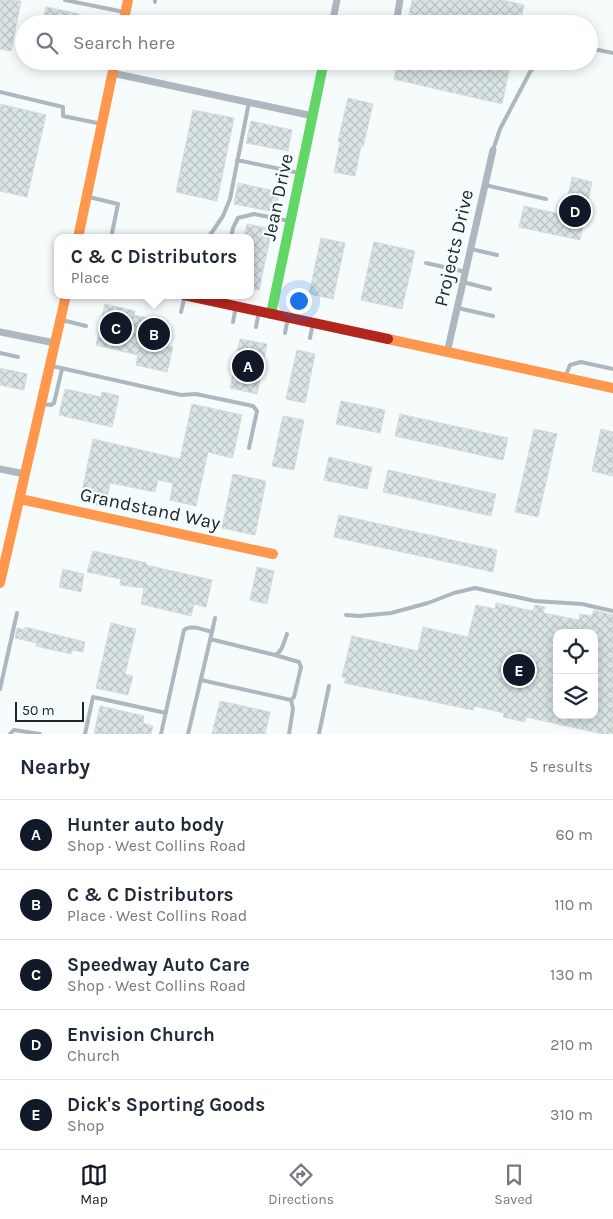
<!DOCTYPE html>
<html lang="en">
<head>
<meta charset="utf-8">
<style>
	:root { --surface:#fff; --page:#f2f2f3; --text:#1f2937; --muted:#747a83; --line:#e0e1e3; --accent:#111827 }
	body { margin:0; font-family:Karla,sans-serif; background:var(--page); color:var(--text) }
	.controls { position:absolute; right:15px; bottom:15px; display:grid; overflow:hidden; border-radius:10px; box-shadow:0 2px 12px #0003 }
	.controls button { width:45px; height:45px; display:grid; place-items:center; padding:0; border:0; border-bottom:1px solid var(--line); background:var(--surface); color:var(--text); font:25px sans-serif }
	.scale { position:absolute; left:15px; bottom:12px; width:69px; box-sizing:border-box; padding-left:5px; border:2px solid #222628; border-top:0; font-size:14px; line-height:18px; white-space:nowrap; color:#222628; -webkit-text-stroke:4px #f3fcfe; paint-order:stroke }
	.you { position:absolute; left:298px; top:300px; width:18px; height:18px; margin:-12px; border:4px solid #fff; border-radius:50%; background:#1a73e8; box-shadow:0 0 0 8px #1a73e833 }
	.badge { display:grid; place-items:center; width:32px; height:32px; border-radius:50%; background:var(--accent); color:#fff; font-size:16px; font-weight:700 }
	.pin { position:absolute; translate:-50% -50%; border:2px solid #fff; box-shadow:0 1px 5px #0006 }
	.popup { position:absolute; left:54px; top:234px; width:200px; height:65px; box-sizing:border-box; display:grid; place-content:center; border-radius:10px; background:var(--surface); filter:drop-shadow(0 1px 4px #0005); font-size:16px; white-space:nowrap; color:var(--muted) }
	.popup b { font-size:19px; color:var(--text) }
	.popup::after { content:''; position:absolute; left:50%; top:100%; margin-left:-10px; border:10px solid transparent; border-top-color:var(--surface) }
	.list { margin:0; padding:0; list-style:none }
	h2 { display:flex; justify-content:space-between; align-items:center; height:65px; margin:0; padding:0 20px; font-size:21px }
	h2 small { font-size:16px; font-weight:400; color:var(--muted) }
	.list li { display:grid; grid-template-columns:32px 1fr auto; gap:15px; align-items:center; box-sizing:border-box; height:70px; padding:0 20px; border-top:1px solid var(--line) }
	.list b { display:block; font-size:19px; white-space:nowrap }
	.list p { margin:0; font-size:16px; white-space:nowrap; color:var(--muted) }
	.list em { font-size:16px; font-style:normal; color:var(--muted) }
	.icon { flex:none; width:28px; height:28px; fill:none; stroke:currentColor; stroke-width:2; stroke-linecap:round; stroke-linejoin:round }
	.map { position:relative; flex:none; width:613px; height:734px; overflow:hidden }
	.search { position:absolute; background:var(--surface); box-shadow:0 2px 12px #0003; left:15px; right:15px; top:15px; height:55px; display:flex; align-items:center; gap:12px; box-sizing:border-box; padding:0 18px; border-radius:28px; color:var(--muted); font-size:19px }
	.sheet { height:415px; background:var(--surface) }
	nav { display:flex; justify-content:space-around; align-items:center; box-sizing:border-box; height:70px; border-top:1px solid var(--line); background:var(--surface); font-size:14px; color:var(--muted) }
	nav a { display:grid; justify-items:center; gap:2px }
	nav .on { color:var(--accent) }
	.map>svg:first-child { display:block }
	.building { fill:url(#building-cross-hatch); stroke:#d7dbdb; fill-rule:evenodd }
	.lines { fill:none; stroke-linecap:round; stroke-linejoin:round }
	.lane { stroke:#aeb7bf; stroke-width:4 }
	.street { stroke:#aeb7bf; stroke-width:7 }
	.fast { stroke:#63d668; stroke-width:10 }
	.slow { stroke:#ff974d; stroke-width:10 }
	.jam { stroke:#b3261e; stroke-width:10 }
	.labels { text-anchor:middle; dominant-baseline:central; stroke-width:4.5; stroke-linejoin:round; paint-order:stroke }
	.street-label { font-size:19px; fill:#222628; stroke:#f3fcfe }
</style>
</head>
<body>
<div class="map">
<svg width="613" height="734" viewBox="0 0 613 734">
	<defs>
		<pattern id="building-cross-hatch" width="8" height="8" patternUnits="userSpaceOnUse" patternTransform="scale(1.25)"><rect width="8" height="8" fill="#d9e4e4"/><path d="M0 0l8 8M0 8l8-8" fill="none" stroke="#bac3c4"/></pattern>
	</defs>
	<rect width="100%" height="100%" fill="#f6fbfb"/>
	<!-- building -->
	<path class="building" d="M0,0L21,1L11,51L0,49Z
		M412,0H503L524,5L520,24H407Z
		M46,7L79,14L77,24H42Z
		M398,61H511L502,104L394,79Z
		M348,98L373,104L363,147L361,146L355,176L334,172L340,142L338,141Z
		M0,104L46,115L27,197L0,191Z
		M193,110L234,118L217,201L176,192Z
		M251,121L292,130L288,151L246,143Z
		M572,177L592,182L580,240L519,227L524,206L564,215Z
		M238,183L279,192L275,212L234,204Z
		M247,224L272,229L259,290L250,289V238H244Z
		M321,238L345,243L333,299L309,294Z
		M374,242L415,251L402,309L361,300Z
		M105,304L135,311L134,315L168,322L163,345L173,347L167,372L136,365L138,355L96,345Z
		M240,339L267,344L257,394L230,388Z
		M297,350L315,354L305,403L286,399Z
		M0,368L27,374L24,390L0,385Z
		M65,389L101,397L102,392L119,396L112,427L59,415Z
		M341,401L385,410L380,433L336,424Z
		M192,404L242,415L233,456L232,458L208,452L196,506L170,500L173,483L158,480L155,492L110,483L105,507L80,501L93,439L180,459Z
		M400,414L508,438L503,460L395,436Z
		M283,416L304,420L294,470L272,466Z
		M534,429L557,434L538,517L515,512Z
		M601,429L613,432V476L592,471Z
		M329,457L372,467L367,489L324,480Z
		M388,470L496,494L491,516L383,492Z
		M233,474L266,481L255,535L222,528Z
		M339,515L497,550L493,572L334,537Z
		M93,551L147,563L146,565L212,580L206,607L194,604L191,616L141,604L144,588L120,585L121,579L87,572Z
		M257,567L274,571L267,604L250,600Z
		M63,569L84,574L81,592L59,587Z
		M496,603L533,611L535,605L545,607L543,613L579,620L580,614L592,616L594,610L613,615V734H603L526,717L525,722L503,717L504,713L474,706L473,710L344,683L346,678L342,677L352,636L418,651L423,627L468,637L476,605L495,609ZM557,633H594V715H557Z
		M111,623L136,629L125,674L133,676L128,695L96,688Z
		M25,627L85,642L83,652L72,650L71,654L36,646L37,643L15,638L17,628L25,630Z
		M220,701L270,712L265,734H212Z
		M100,706L144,716L143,723L153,726L151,734H94Z"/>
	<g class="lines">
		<!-- lane -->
		<path class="lane" d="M65,0L124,12
			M155,2V0
			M589,48L613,53
			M0,92L63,107V116L102,124
			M493,150L500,129L530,72L538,61
			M237,160L299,173
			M485,185L546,199
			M89,197L118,204L111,238
			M208,238L223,216L230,199L249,102
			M231,238L233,228L238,218L254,214L289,221
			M471,249L497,255
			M426,263L466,272
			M463,282L490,289
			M458,308L493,316
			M181,312L185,295
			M62,320L86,326
			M233,322L236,306
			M256,327L259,311
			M285,333L288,318
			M310,338L313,323
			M0,353L18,357
			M52,366L181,395L196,394L253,406L257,411L249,448
			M565,377L570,365L581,362L613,369
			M43,404L51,405L54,403L62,369
			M346,615L359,616L391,613L428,603L454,593L475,588L535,601L582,604L613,611
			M212,632L215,618
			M210,639L275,655C282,652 284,642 287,634
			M201,680L291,700L294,697L301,667L299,662L275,655
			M0,689L17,613
			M10,734L14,730L40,734
			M85,734L93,697L166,713
			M161,734L184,630C191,624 203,630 212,632L188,734
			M289,734L293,709L291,700
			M319,734L329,686"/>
		<!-- street -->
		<path class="street" d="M332,24L337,0
			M396,24L400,0
			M112,73L313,116
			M0,332L55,343
			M447,353L493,150
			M0,469L25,474"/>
		<!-- fast -->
		<path class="fast" d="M271,314L324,61"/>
		<!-- slow -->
		<path class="slow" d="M123,24L128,0
			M78,238L115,61
			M388,339L613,388
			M20,499L273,554
			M0,583L66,295"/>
		<!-- jam -->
		<path class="jam" d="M184,295L388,339"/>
	</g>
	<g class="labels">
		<!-- street labels -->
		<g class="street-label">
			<text transform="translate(278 197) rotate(-78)">Jean Drive</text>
			<text transform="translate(454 248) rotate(-77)">Projects Drive</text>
			<text transform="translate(150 509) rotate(12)">Grandstand Way</text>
		</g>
	</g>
</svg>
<div class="controls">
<button><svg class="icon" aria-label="locate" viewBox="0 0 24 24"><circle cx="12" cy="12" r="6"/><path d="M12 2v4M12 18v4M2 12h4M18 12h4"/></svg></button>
<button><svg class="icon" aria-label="layers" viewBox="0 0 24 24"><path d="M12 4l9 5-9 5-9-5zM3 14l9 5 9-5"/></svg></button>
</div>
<div class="scale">50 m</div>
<div class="you"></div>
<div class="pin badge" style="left:248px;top:366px">A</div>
<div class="pin badge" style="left:154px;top:334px">B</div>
<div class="popup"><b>C &amp; C Distributors</b>Place</div>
<div class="pin badge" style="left:116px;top:328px">C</div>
<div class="pin badge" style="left:575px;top:211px">D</div>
<div class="pin badge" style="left:519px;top:670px">E</div>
<div class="search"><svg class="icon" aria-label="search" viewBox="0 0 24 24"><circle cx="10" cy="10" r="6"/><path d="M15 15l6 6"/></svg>Search here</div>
</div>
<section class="sheet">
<h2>Nearby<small>5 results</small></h2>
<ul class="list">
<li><span class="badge">A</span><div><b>Hunter auto body</b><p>Shop · West Collins Road</p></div><em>60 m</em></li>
<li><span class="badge">B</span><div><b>C &amp; C Distributors</b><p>Place · West Collins Road</p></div><em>110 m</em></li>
<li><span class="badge">C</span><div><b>Speedway Auto Care</b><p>Shop · West Collins Road</p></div><em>130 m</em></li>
<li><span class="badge">D</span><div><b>Envision Church</b><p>Church</p></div><em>210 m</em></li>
<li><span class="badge">E</span><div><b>Dick's Sporting Goods</b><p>Shop</p></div><em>310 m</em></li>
</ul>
</section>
<nav>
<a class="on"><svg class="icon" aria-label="map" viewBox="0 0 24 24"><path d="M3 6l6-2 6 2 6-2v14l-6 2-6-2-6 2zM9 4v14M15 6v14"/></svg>Map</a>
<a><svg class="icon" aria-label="directions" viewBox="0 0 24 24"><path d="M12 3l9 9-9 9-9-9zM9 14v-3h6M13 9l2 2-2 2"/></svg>Directions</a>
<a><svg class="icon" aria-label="saved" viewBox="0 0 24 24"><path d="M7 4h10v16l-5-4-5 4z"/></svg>Saved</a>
</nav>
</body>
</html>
